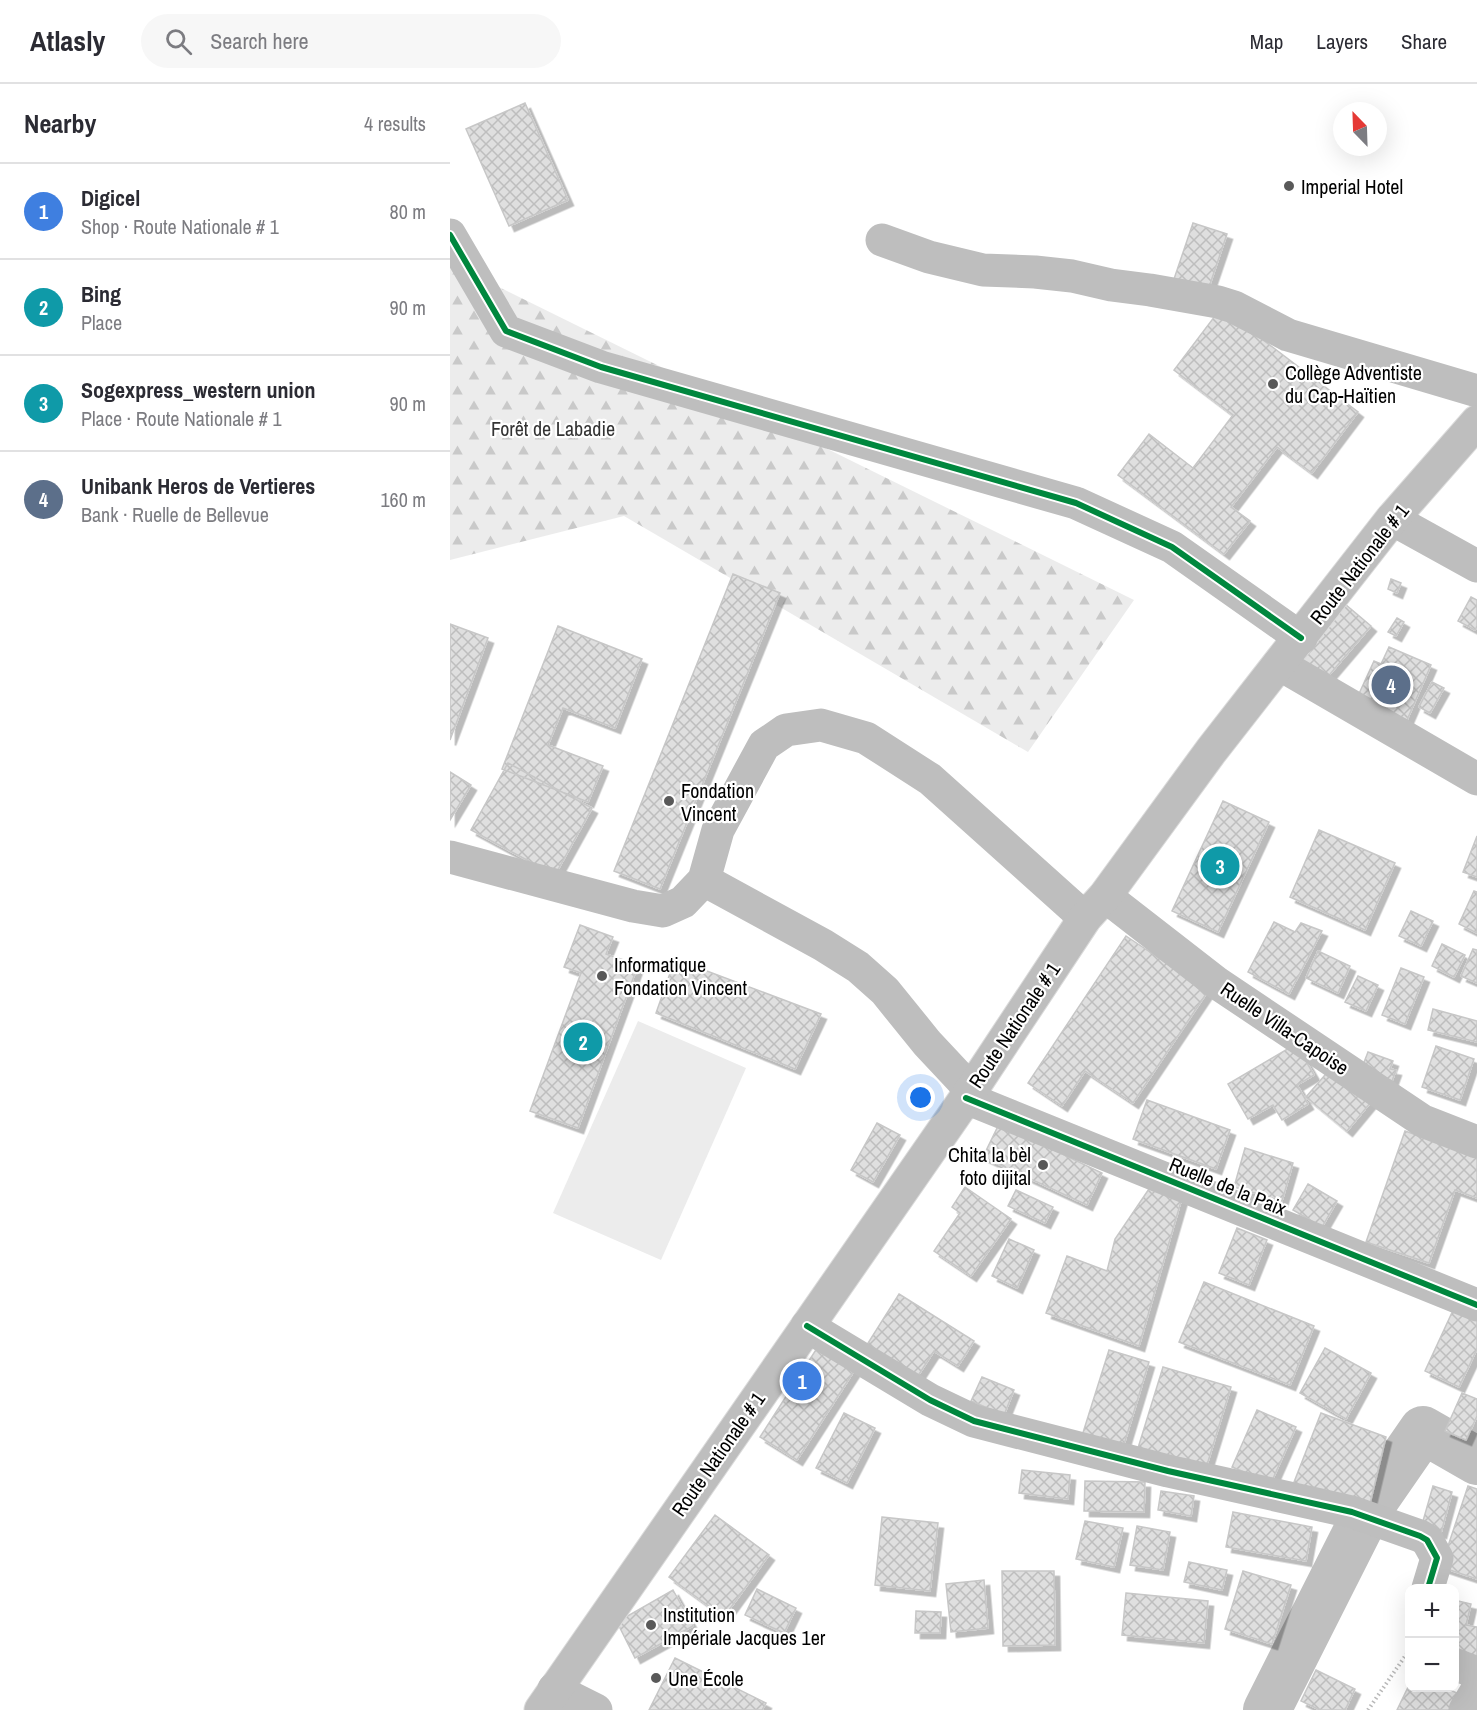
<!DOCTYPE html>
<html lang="en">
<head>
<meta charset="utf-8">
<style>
	:root { --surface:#fff; --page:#f7f7f7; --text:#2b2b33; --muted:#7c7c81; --line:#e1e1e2; --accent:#7c3aed }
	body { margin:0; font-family:"Archivo Narrow",sans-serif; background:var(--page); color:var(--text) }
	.controls { position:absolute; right:18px; bottom:18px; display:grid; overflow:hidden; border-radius:12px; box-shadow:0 6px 24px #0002 }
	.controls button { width:54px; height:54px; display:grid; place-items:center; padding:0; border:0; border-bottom:2px solid var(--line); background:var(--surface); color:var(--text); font:30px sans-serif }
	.compass { position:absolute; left:883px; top:18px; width:54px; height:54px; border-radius:50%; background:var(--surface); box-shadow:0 6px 24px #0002; rotate:337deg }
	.you { position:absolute; left:471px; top:1014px; width:21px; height:21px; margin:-15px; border:4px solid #fff; border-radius:50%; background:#1a73e8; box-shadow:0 0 0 9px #1a73e833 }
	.badge { display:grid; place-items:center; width:39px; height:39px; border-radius:50%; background:var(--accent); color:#fff; font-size:20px; font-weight:700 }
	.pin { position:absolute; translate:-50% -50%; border:3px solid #fff; box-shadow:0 2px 6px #0006 }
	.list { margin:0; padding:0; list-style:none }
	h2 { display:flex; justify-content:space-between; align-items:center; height:78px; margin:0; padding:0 24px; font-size:26px }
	h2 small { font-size:20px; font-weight:400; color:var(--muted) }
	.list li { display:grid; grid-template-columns:39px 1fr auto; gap:18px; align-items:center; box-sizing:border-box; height:96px; padding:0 24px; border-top:2px solid var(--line) }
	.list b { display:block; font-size:22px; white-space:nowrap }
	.list p { margin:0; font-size:20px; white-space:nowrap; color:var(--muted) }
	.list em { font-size:20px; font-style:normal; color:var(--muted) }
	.icon { flex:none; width:33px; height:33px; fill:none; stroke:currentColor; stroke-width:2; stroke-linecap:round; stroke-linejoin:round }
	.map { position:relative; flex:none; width:1027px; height:1626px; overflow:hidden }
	header { display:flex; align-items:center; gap:36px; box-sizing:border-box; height:84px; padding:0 30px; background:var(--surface); border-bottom:2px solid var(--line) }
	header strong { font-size:28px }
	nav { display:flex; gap:33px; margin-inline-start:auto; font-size:21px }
	.search { width:420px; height:54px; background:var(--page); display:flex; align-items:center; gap:15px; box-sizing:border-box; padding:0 21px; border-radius:33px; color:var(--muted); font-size:22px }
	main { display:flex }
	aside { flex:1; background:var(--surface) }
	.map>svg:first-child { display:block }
	.forest { fill:url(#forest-firs) }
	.garden { fill:#ececec }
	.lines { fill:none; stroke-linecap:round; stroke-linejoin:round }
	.river { stroke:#bfbfbf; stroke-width:48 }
	.building { fill:url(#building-cross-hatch); stroke:#c7c7c7; stroke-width:1.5; filter:url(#shadow) }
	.major-casing { stroke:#dbdbdb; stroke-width:35 }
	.path { stroke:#b9b9b9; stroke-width:4; stroke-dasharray:1.5 3; stroke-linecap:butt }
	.minor { stroke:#bebebe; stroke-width:33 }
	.major { stroke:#bebebe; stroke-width:33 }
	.cycleway-casing { stroke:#fff; stroke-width:10 }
	.cycleway { stroke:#00873e; stroke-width:6 }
	.poi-dot { fill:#595959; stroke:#fff; stroke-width:2 }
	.labels { text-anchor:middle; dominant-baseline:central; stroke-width:4.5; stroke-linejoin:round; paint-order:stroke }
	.poi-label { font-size:20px; fill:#000; stroke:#fff; text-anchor:start }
	.park-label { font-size:20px; fill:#333; stroke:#fff }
	.street-label { font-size:20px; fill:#000; stroke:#fff }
</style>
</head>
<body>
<header>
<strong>Atlasly</strong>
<div class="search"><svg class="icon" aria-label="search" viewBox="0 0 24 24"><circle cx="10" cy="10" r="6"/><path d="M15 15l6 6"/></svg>Search here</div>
<nav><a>Map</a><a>Layers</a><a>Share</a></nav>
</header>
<main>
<aside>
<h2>Nearby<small>4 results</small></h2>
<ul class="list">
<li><span class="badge" style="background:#3f7fe0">1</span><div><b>Digicel</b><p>Shop · Route Nationale # 1</p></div><em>80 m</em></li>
<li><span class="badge" style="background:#0f9aa8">2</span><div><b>Bing</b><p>Place</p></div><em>90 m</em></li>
<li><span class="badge" style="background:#0f9aa8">3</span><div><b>Sogexpress_western union</b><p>Place · Route Nationale # 1</p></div><em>90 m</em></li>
<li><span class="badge" style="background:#5c6f8a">4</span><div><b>Unibank Heros de Vertieres</b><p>Bank · Ruelle de Bellevue</p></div><em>160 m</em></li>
</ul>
</aside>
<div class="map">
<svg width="1027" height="1626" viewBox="0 0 1027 1626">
	<defs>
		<pattern id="forest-firs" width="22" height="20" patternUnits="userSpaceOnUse" patternTransform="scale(1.5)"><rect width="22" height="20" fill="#ececec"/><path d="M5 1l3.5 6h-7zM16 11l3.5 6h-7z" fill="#c9c9c9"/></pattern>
		<pattern id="building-cross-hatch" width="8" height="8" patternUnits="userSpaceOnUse" patternTransform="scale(1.5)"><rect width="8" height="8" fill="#dfdfdf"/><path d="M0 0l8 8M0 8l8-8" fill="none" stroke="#bebebe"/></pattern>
		<filter id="shadow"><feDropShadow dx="5.5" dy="5.5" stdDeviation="0" flood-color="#0004"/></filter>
	</defs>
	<rect width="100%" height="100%" fill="#fff"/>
	<!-- forest -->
	<path class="forest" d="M0,179L684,516L578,668L174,432L0,476Z"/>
	<!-- garden -->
	<path class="garden" d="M188,937L296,984L211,1176L103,1129Z"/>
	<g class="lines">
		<!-- river -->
		<path class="river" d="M817,1626L919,1424L973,1346L1027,1377"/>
	</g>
	<!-- building -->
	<path class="building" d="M75,19L118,116L59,142L16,45Z
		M743,139L777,150L758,206L724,195Z
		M771,224L908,328L862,389L827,363L781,423L800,437L774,470L668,391L699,350L743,384L783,331L724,286Z
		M283,490L330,509L210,805L164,787Z
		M941,495L951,499L947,509L938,505Z
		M1021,513L1027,516V542L1025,546L1008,537Z
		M895,520L921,542L875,596L849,575Z
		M947,534L954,538L946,552L938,548Z
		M0,540L38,554L0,656Z
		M108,542L192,575L165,644L113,624L98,661L153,682L138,718L52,685Z
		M939,563L981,581L957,636L907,614L924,577L931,580Z
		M982,598L994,604L980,629L969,623Z
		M58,679L142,724L105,791L21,746Z
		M0,688L21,701L0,736Z
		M773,717L819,738L768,848L722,827Z
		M869,746L945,779L915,846L840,813Z
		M1027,752V793L1013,788Z
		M1024,807L1027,808V849L1009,840Z
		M961,827L983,837L971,862L949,852Z
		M824,838L845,848L851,839L872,847L839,910L798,888Z
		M130,841L163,853L156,870L188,881L128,1044L80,1027L131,889L114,883Z
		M676,852L758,907L683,1019L635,987L612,1022L578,999Z
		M992,860L1015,871L1004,893L982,882Z
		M1023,865L1027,866V899L1011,892Z
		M868,867L900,882L888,909L856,894Z
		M225,875L371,930L345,985L206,929Z
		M951,884L974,893L955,940L932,931Z
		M908,892L928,901L916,927L895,918Z
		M983,925L1027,937V958L978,946Z
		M846,960L864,991L847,1001L858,1020L832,1036L823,1021L798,1035L778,1000Z
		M986,962L1024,975L1010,1016L972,1003Z
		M918,968L943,977L940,985L946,986L942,997L911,986Z
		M881,984L921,1018L897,1047L856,1013Z
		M697,1016L780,1046L766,1085L683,1055Z
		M427,1039L450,1051L423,1098L401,1086Z
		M549,1040L652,1089L637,1121L533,1073Z
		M955,1047L1027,1072V1114L1005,1106L979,1179L916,1158Z
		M795,1064L843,1079L832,1117L784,1103Z
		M703,1099L732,1114L689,1262L596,1229L617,1172L657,1187L665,1155Z
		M858,1100L887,1117L872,1143L843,1126Z
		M515,1103L561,1135L521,1192L484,1167L510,1129L502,1123Z
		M566,1106L603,1123L595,1139L558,1122Z
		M787,1144L817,1156L799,1201L769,1189Z
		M559,1155L584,1166L567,1204L542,1192Z
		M754,1198L864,1242L840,1301L729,1258Z
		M449,1210L524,1257L508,1282L484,1267L464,1298L413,1267Z
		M1005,1222L1027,1232V1265L1009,1303L975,1287Z
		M369,1261L406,1284L347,1376L310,1353Z
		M875,1264L921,1289L896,1335L850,1309Z
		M659,1266L699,1278L672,1367L631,1355Z
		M713,1283L781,1303L756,1384L688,1364Z
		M532,1293L564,1306L554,1331L521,1317Z
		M1012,1309L1027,1315V1332L1016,1356L995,1347Z
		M807,1326L846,1343L821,1399L782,1383Z
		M394,1329L425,1344L397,1399L366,1384Z
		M871,1329L936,1353L919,1424L839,1411Z
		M572,1386L620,1391L618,1415L569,1409Z
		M635,1397L695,1398L694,1428L634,1427Z
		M983,1402L1002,1408L991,1449L971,1444Z
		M1018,1402L1027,1405V1495L991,1483Z
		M711,1407L744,1412L741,1432L708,1426Z
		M783,1428L862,1443L856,1477L776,1463Z
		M265,1431L319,1471L274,1533L219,1493Z
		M432,1433L488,1439L480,1507L425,1501Z
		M635,1437L673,1444L664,1483L626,1475Z
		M687,1442L720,1448L713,1486L680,1481Z
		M739,1478L777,1486L772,1506L734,1498Z
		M552,1487H604L605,1561L553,1562Z
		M793,1487L841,1501L822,1560L775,1545Z
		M534,1496L538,1544L501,1548L496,1500Z
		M307,1505L346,1524L334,1549L295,1531Z
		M223,1506L243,1542L185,1574L167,1538Z
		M676,1509L758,1517L754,1559L672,1551Z
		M1004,1516L1021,1520L1016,1541L1027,1543V1574L1004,1569Z
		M466,1527L491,1528L490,1549H465Z
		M225,1574L316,1619L312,1626H199Z
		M866,1586L905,1605L895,1626H870L851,1617Z
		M960,1599V1604H995L1014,1612L1007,1626H947Z"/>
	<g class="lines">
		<defs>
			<path id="major" d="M91,1626L516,1014L635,834L655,812L761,667L942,435L1027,338"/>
		</defs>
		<!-- major casing -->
		<use href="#major" class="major-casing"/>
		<!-- path -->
		<path class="path" d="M918,1626L960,1565"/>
		<!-- minor -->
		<path class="minor" d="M0,151L56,247L151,283L626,419L722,463L851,554
			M432,156L479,173L533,186L585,188L622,192L661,201L700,206L768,218L784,223L838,251L1027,307
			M942,435L1027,482
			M829,580L1027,695
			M0,773L183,822L213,827L233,818L254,796L268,746L314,661L336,646L371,641L416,654L480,695L635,834
			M254,796L373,861L408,883L435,907L477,959L521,1006
			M655,812L767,899L973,1037L1027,1058
			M516,1014L1027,1221
			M357,1242L480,1316L524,1337L718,1387L902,1428L970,1452L977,1456L987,1474L978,1504
			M1004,1580L1027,1589
			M104,1605L146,1626
			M1015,1626L1027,1606"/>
		<!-- major -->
		<use href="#major" class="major"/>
		<defs>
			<path id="cycleway" d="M0,151L56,247L151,283L626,419L722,463L851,554
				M516,1014L1027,1221
				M357,1242L480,1316L524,1337L718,1387L902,1428L970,1452L977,1456L987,1474L978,1504"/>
		</defs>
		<!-- cycleway casing -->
		<use href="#cycleway" class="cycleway-casing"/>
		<!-- cycleway -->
		<use href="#cycleway" class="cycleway"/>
	</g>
	<!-- markers -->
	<g class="poi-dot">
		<circle cx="839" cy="102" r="6"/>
		<circle cx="823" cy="300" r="6"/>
		<circle cx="219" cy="717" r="6"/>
		<circle cx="152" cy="892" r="6"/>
		<circle cx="593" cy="1081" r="6"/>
		<circle cx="201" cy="1541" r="6"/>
		<circle cx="206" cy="1594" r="6"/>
	</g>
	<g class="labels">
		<!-- poi labels -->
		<g class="poi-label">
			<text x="851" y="102">Imperial Hotel</text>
			<text x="835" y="288">Collège Adventiste<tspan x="835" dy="23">du Cap-Haïtien</tspan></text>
			<text x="231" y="706">Fondation<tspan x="231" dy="23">Vincent</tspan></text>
			<text x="164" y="880">Informatique<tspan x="164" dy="23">Fondation Vincent</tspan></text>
			<text x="581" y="1070" text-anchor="end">Chita la bèl<tspan x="581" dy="23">foto dijital</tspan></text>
			<text x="213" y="1530">Institution<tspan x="213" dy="23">Impériale Jacques 1er</tspan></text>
			<text x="218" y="1594">Une École</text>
		</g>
		<!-- park labels -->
		<g class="park-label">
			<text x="103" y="344">Forêt de Labadie</text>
		</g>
		<!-- street labels -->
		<g class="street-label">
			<text transform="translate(909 480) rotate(-52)">Route Nationale # 1</text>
			<text transform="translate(564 941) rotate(-56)">Route Nationale # 1</text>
			<text transform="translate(835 944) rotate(34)">Ruelle Villa-Capoise</text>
			<text transform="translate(778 1102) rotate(22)">Ruelle de la Paix</text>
			<text transform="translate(268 1370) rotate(-55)">Route Nationale # 1</text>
		</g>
	</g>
</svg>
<div class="controls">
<button>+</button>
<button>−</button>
</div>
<svg class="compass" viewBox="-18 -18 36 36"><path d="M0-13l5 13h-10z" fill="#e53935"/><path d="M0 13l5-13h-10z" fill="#7c7c81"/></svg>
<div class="you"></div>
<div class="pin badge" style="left:352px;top:1297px;background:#3f7fe0">1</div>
<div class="pin badge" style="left:133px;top:958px;background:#0f9aa8">2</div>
<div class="pin badge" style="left:770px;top:782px;background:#0f9aa8">3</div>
<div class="pin badge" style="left:941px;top:601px;background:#5c6f8a">4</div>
</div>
</main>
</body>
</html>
